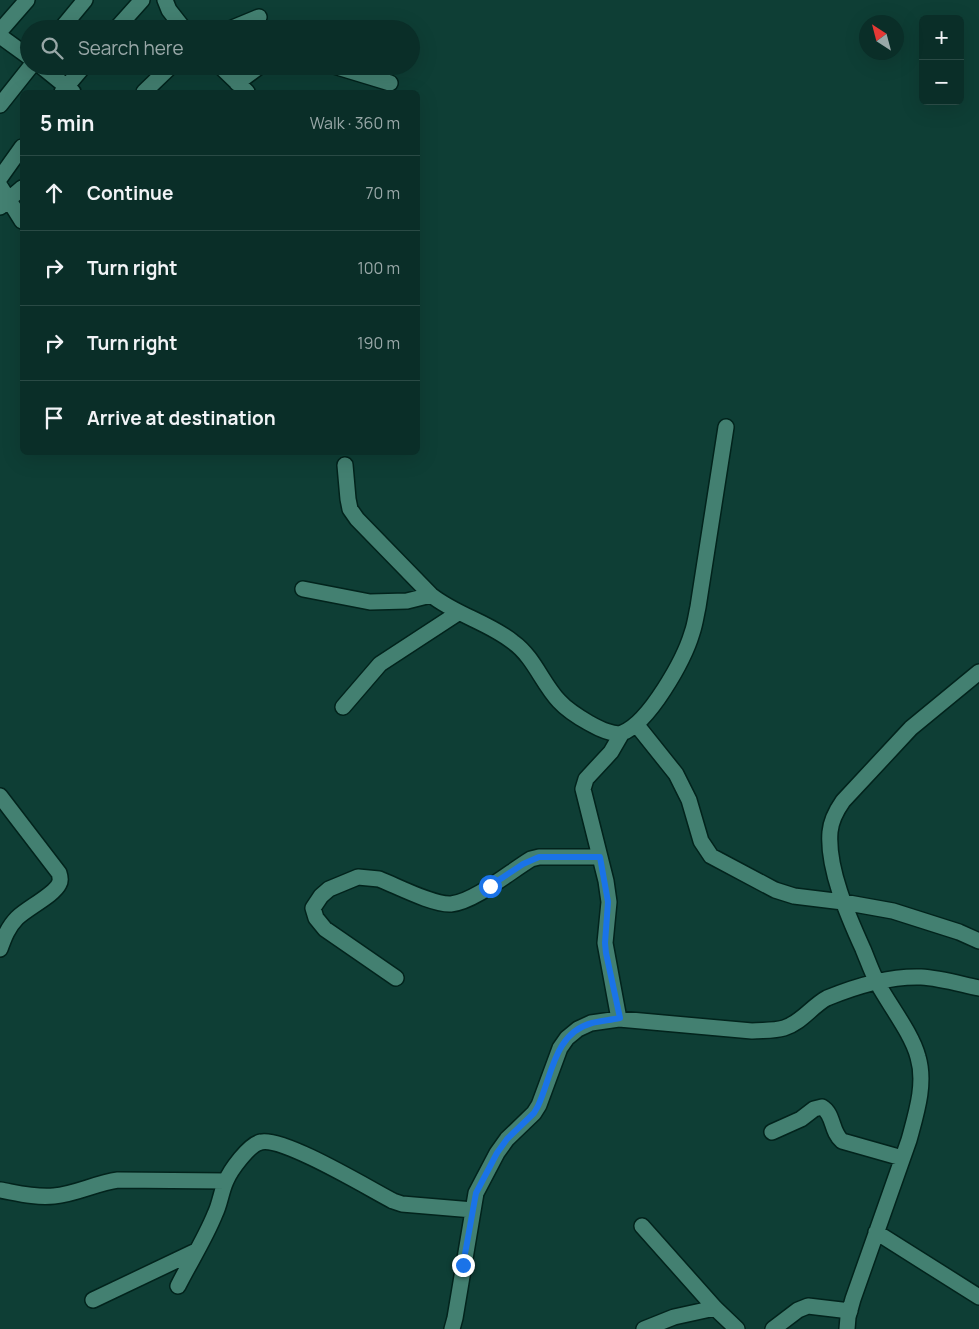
<!DOCTYPE html>
<html lang="en">
<head>
<meta charset="utf-8">
<style>
	:root { --surface:#0a2e28; --page:#183a34; --text:#f1f3f6; --muted:#99a8a8; --line:#2a4a45 }
	body { margin:0; font-family:Manrope,sans-serif; background:var(--page); color:var(--text) }
	.controls { position:absolute; right:15px; top:15px; display:grid; overflow:hidden; border-radius:8px; box-shadow:0 5px 20px #0002 }
	.controls button { width:45px; height:45px; display:grid; place-items:center; padding:0; border:0; border-bottom:1px solid var(--line); background:var(--surface); color:var(--text); font:25px sans-serif }
	.compass { position:absolute; left:859px; top:15px; width:45px; height:45px; border-radius:50%; background:var(--surface); box-shadow:0 5px 20px #0002; rotate:324deg }
	.stop { position:absolute; width:15px; height:15px; margin:-11px; border:4px solid #1a73e8; border-radius:50%; background:#fff }
	.stop.end { background:#1a73e8; border-color:#fff; box-shadow:0 1px 5px #0008 }
	.list { margin:0; padding:0; list-style:none }
	h2 { display:flex; justify-content:space-between; align-items:center; height:65px; margin:0; padding:0 20px; font-size:21px }
	h2 small { font-size:16px; font-weight:400; color:var(--muted) }
	.list li { display:grid; grid-template-columns:32px 1fr auto; gap:15px; align-items:center; box-sizing:border-box; height:75px; padding:0 20px; border-top:1px solid var(--line) }
	.list b { display:block; font-size:19px; white-space:nowrap }
	.list em { font-size:16px; font-style:normal; color:var(--muted) }
	.icon { flex:none; width:28px; height:28px; fill:none; stroke:currentColor; stroke-width:2; stroke-linecap:round; stroke-linejoin:round }
	.map { position:relative; flex:none; width:979px; height:1329px; overflow:hidden }
	.search { position:absolute; background:var(--surface); box-shadow:0 5px 20px #0002; left:20px; top:20px; width:400px; height:55px; display:flex; align-items:center; gap:12px; box-sizing:border-box; padding:0 18px; border-radius:28px; color:var(--muted); font-size:19px }
	.panel { position:absolute; background:var(--surface); box-shadow:0 5px 20px #0002; left:20px; top:90px; width:400px; height:365px; border-radius:8px }
	.map>svg:first-child { display:block }
	.lines { fill:none; stroke-linecap:round; stroke-linejoin:round }
	.minor-casing { stroke:#02231c; stroke-width:18 }
	.minor { stroke:#438071; stroke-width:15 }
	.route { stroke:#1a73e8; stroke-width:6 }
</style>
</head>
<body>
<div class="map">
<svg width="979" height="1329" viewBox="0 0 979 1329">
	<rect width="100%" height="100%" fill="#0e3e35"/>
	<g class="lines">
		<defs>
			<path id="minor" d="M165,0L169,10L184,29
				M61,29L85,0
				M116,29L142,0
				M230,29L259,17
				M0,31L27,0
				M0,36L29,57
				M41,66L73,92
				M220,66L247,92
				M334,66L390,83
				M237,83L260,66
				M62,92L84,66
				M144,92L171,66
				M0,105L31,66
				M0,178L22,147
				M0,186L22,221
				M0,207L22,188
				M345,465L348,499L350,509L357,519L431,595C456,615 488,622 513,642C534,657 542,683 559,701C569,712 608,738 622,733C649,723 684,660 692,633C695,625 696,616 698,607L726,427
				M303,589L370,602L407,601L431,595
				M343,707L380,664L458,613
				M636,724L676,774L689,800L701,841L711,856L775,890L794,896L843,902L893,911L959,932L979,941
				M0,796L59,873C60,876 61,881 59,884C54,895 27,908 17,918C8,927 4,938 0,949
				M396,978L325,929L316,918L313,908L321,896L329,889L358,877L379,879C397,886 433,905 451,904C474,902 511,871 531,859L539,857H600
				M619,1019L605,943L609,902L606,881L583,789L586,779L611,752L622,733
				M772,1132L801,1119L814,1109L822,1107C834,1114 831,1132 842,1141L902,1158
				M0,1190C17,1193 36,1198 54,1196C76,1194 96,1183 118,1180L226,1181
				M642,1226L715,1308L737,1329
				M876,1232L979,1297
				M178,1286C190,1262 205,1239 215,1214C220,1204 221,1192 226,1181C230,1171 249,1144 261,1142C284,1137 368,1188 393,1201L402,1204L473,1210
				M93,1300L196,1251
				M452,1329L455,1318L476,1193L497,1153L507,1139L534,1113L539,1105L560,1048L567,1038L578,1029L591,1023L619,1019L752,1031C763,1030 774,1031 784,1028C801,1023 812,1006 827,998C856,986 889,976 921,977C940,978 960,984 979,988
				M644,1329L674,1317L715,1308
				M773,1329L798,1310L808,1306L850,1311
				M847,1329L848,1317L853,1299L909,1140C916,1114 926,1084 918,1057C912,1034 890,1006 878,984C872,973 868,961 863,949C848,916 827,868 830,832C831,820 836,811 843,801L911,728L979,672"/>
		</defs>
		<!-- minor casing -->
		<use href="#minor" class="minor-casing"/>
		<!-- minor -->
		<use href="#minor" class="minor"/>
	</g>
	<g class="lines">
		<!-- route -->
		<path class="route" d="M463,1265L476,1193L497,1153L507,1139L534,1113L538,1106C552,1076 554,1033 592,1023C601,1021 610,1020 620,1018L606,953L605,943L608,902L600,857H539L523,864L490,886"/>
	</g>
</svg>
<div class="controls">
<button>+</button>
<button>−</button>
</div>
<svg class="compass" viewBox="-18 -18 36 36"><path d="M0-13l5 13h-10z" fill="#e53935"/><path d="M0 13l5-13h-10z" fill="#99a8a8"/></svg>
<div class="stop" style="left:490px;top:886px"></div>
<div class="stop end" style="left:463px;top:1265px"></div>
<div class="search"><svg class="icon" aria-label="search" viewBox="0 0 24 24"><circle cx="10" cy="10" r="6"/><path d="M15 15l6 6"/></svg>Search here</div>
<section class="panel">
<h2>5 min<small>Walk · 360 m</small></h2>
<ul class="list">
<li><svg class="icon" aria-label="ahead" viewBox="0 0 24 24"><path d="M12 20V5M6 11l6-6 6 6"/></svg><div><b>Continue</b></div><em>70 m</em></li>
<li><svg class="icon" aria-label="right" viewBox="0 0 24 24"><path d="M7 20v-9h11M14 6l5 5-5 5"/></svg><div><b>Turn right</b></div><em>100 m</em></li>
<li><svg class="icon" aria-label="right" viewBox="0 0 24 24"><path d="M7 20v-9h11M14 6l5 5-5 5"/></svg><div><b>Turn right</b></div><em>190 m</em></li>
<li><svg class="icon" aria-label="arrive" viewBox="0 0 24 24"><path d="M6 21V4h12l-3 4 3 4H6"/></svg><div><b>Arrive at destination</b></div></li>
</ul>
</section>
</div>
</body>
</html>
